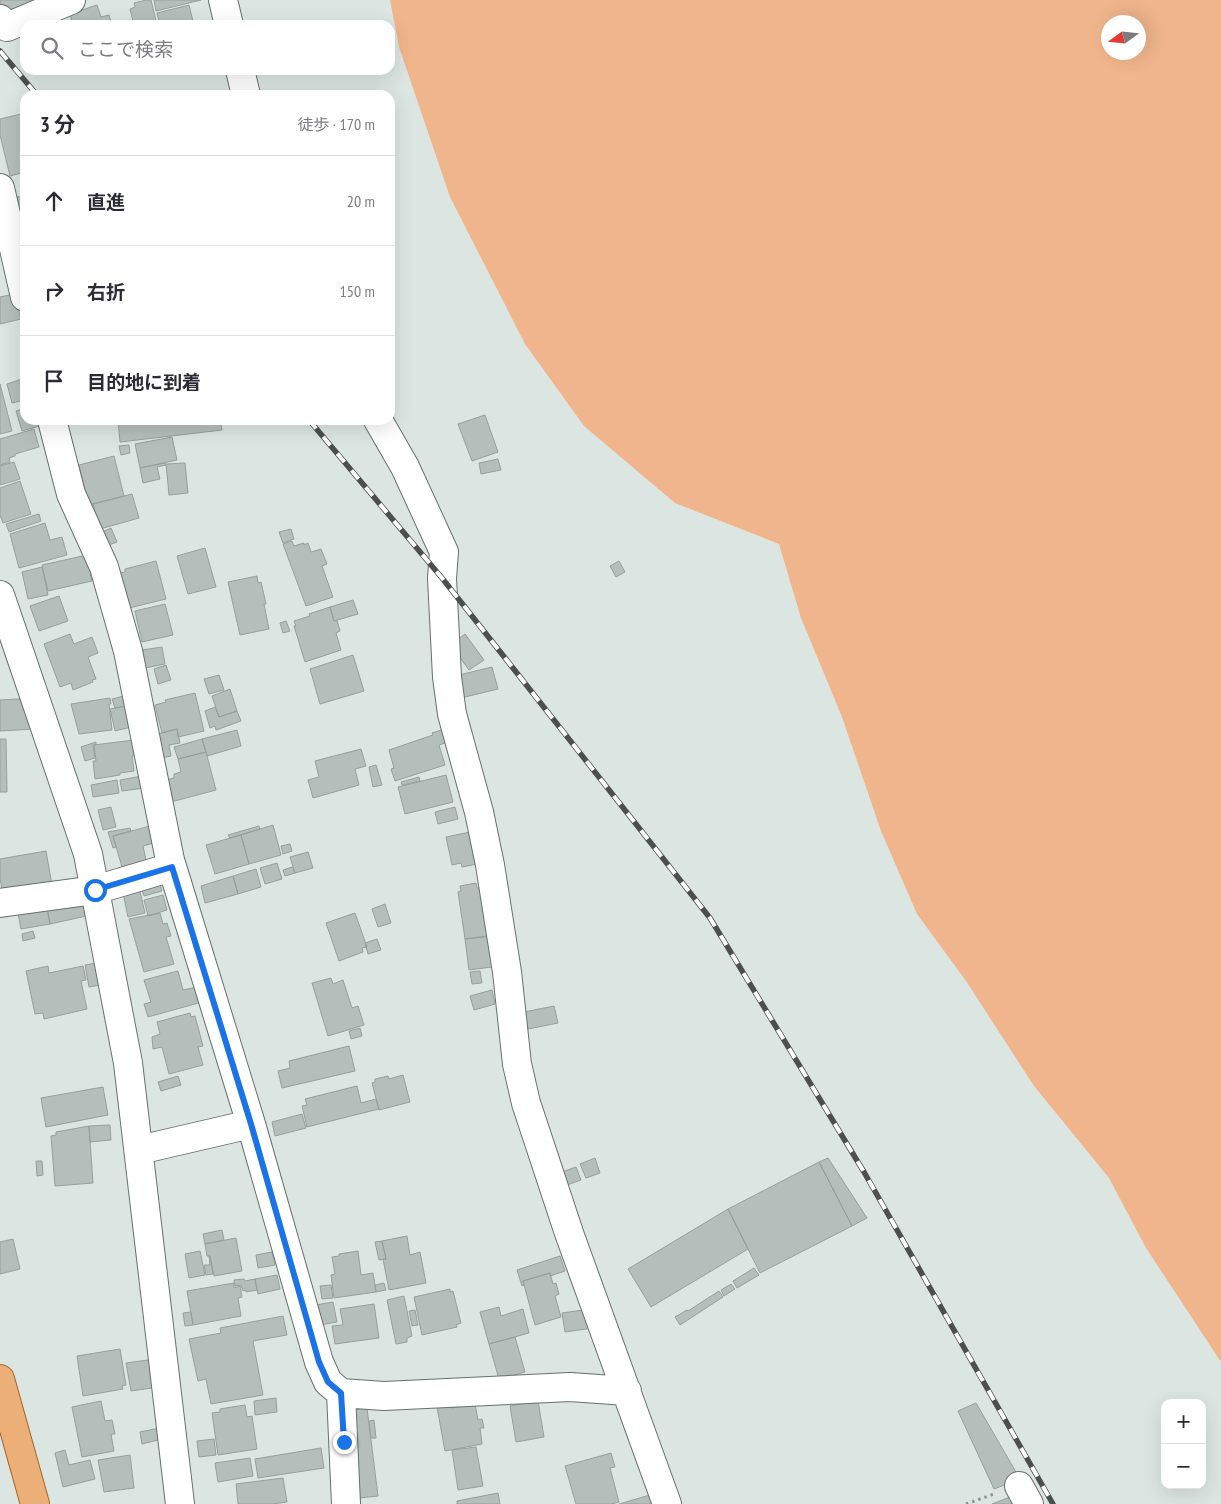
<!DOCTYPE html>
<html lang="ja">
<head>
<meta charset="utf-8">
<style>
	:root { --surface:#fff; --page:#f2f2f3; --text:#2b2b33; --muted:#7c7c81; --line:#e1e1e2 }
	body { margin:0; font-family:"PT Sans Narrow","Noto Sans JP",sans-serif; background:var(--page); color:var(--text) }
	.controls { position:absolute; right:15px; bottom:15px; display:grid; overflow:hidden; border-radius:10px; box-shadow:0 5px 20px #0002 }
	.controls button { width:45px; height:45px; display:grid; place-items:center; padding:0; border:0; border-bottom:1px solid var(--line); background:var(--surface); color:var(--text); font:25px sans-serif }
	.compass { position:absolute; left:1101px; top:15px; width:45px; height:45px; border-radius:50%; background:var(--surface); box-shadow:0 5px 20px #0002; rotate:255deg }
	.stop { position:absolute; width:15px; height:15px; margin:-11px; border:4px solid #1a73e8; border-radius:50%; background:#fff }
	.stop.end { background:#1a73e8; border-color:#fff; box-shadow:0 1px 5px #0008 }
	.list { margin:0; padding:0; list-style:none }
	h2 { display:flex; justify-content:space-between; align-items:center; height:65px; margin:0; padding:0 20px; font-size:21px }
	h2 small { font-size:16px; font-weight:400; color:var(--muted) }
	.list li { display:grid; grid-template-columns:32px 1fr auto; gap:15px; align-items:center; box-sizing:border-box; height:90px; padding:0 20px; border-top:1px solid var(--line) }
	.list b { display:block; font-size:19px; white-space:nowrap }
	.list em { font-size:16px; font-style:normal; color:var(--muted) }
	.icon { flex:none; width:28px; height:28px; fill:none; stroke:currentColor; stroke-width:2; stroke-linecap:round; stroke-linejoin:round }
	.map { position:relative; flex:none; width:1221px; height:1504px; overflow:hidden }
	.search { position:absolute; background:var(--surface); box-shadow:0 5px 20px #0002; left:20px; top:20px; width:375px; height:55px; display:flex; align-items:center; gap:12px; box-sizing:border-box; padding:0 18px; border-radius:15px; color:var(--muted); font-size:19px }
	.panel { position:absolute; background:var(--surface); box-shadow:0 5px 20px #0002; left:20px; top:90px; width:375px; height:335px; border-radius:15px }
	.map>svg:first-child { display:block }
	.green { fill:#f0b58c; fill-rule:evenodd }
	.building { fill:#b4bfbc; stroke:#95a09d }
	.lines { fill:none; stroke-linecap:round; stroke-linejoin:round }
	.minor-casing { stroke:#66706d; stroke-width:30 }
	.major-casing { stroke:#a56427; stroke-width:30 }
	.path { stroke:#8c9391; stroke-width:3; stroke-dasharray:2.5 4; stroke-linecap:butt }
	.minor { stroke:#fff; stroke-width:28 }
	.major { stroke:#ecaf77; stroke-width:28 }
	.rail-casing { stroke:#4b504e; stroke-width:5.5 }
	.rail { stroke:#fff; stroke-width:4; stroke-dasharray:11; stroke-linecap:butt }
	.route { stroke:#1a73e8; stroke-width:6 }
</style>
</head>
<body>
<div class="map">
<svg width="1221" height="1504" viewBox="0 0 1221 1504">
	<rect width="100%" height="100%" fill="#dbe6e3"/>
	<!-- green -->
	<path class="green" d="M390,0H1221V1362L1146,1248L1109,1178L1034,1086L966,981L917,914L881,831L842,717L801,618L779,544L675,503L584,426L525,344L450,197L399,47ZM1108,22H1138V52H1108Z"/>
	<!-- building -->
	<path class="building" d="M0,0H39L6,11L0,4Z
		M146,0H151L157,25H134L130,9L135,7L134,3Z
		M154,0H201L156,11Z
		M97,5L101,17L109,15L112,25H73L70,14Z
		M189,5L194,25H160L157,13Z
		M25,113V172L10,176L0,135V119Z
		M25,196V244L15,203H18L17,197Z
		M14,294L21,319L0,324V297Z
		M25,378V400L12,403L7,384Z
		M0,384L12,431L0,434Z
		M25,408V420H41L43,425L22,431L16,411Z
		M485,415L498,452L472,461L458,424Z
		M118,420H230L231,423L221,424L222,430L120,442Z
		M34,429L39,447L15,454V456L9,458L10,462L0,465V439Z
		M172,437L177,460L140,468L135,444Z
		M129,445L130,453L121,455L119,446Z
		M114,456L124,496L89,505L79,465Z
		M498,459L501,470L481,474L479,463Z
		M14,462L20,479L0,485V466Z
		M165,463L166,465L157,467L160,479L143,483L140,468Z
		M185,463L188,493L169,495L166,464Z
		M20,481L31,514L3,523L0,515V488Z
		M132,494L139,518L100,529L93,504Z
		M39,514L41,521L9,532L6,524Z
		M45,523L50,540L62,537L67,555L19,568L10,534Z
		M111,528L117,542L106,546L100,533Z
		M291,529L294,539L283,543L279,532Z
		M292,541L294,546L304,543V545L308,543L311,552L321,549L327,564L322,566L333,597L306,606L283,544Z
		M205,548L216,587L188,594L177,556Z
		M87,555L92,581L48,591L42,565Z
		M156,561L166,599L129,608L120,573L125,572V569Z
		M619,561L625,572L616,577L610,566Z
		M42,567L48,595L28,599L22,572Z
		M257,576L258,583L261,582L266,604H264L269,629L240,635L228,582Z
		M59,596L68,621L39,631L30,606Z
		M353,600L358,614L334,621L330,607Z
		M165,604L173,635L142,642L135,611Z
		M330,607L334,621L337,620L340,631L336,633L341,650L305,662L294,626H296L294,621L310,616L309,614Z
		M286,621L290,631L283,633L280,623Z
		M70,634L74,644L92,637L98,653L88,657L96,679L92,680L93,682L73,690L71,683L60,687L44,644Z
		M465,634L484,660L469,670L456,652L457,640Z
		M162,647L165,664L145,668L142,650Z
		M353,655L364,691L320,704L310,669Z
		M166,665L171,680L158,684L154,669Z
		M492,667L498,689L461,698L455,676Z
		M219,675L224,690L209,694L204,679Z
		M230,689L237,711L219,717L212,696Z
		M195,693L204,731L178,737L177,729L162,733L155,705L166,702L165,700Z
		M124,696L126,706L115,708L112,699Z
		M34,698L36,729L0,731V700Z
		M110,698L111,704H109L112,730L79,734L71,704Z
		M126,706L131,727L115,731L110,709Z
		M215,707L219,717L237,711L241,721L216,730L215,726L210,728L205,711Z
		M448,728L451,741L439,745L445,765L395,781L391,769L394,768L389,750L433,735L432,733Z
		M177,729L180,743L169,745L171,756L162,758L157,734Z
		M237,730L241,746L207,756L202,739Z
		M0,739H6L7,792H0Z
		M202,739L206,752L178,759L174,747Z
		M134,740L137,755L132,756L134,771L120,773V775L95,779L93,761H96L94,745Z
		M96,742V744L93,745L95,758L85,761L81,747Z
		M361,749L366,766L355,769L359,785L313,798L308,780L319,777L315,761Z
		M206,752L216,790L171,802L166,780L174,778V774L181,772L178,759Z
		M376,765L382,785L373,787L369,767Z
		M446,775L453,802L405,814L398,787Z
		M142,776L144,788L122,791L120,780Z
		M419,777L420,781L402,785L401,782Z
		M117,780L119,793L93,797L91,785Z
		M111,807L116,827L103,830L98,810Z
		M455,807L458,819L438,824L435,812Z
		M273,825L281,855L249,864L241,835Z
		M150,826L154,843L143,846L146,860L122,867L113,836Z
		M259,826L260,829L230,838L228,835Z
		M130,828L131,831L113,836L116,847L113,848L108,832Z
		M475,831L482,863L462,867L461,863L452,865L446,837Z
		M241,835L249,864L215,874L206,845Z
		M290,844L292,851L283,854L281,846Z
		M46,851L52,885L3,894L0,879V859Z
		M308,852L313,868L295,873L290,857Z
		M277,863L282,879L265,884L260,868Z
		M292,867L295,873L285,876L283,870Z
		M256,869L261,887L238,894L233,876Z
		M157,875L162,891L144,896L139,880Z
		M233,876L238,894L205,903L201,886Z
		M137,879L145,913L128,917L121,883Z
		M476,883L477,888H483L493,936L465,939L458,892L461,891L460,886Z
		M163,895L167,910L148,916L144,900Z
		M96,896L100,913L50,924L46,903Z
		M46,903L50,924L21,929L17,908Z
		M385,904L391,923L378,927L372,909Z
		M160,913L163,924L167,923L171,936L166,937L174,964L144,972L129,919Z
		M355,913L367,947L362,948L363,952L339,961L326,923Z
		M33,931L35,938L23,941L22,934Z
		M495,935L499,966L469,970L465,939Z
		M377,939L381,950L368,954L365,943Z
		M103,962L107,984L89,987L85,965Z
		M48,966L49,973L83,966L86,980L81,981L87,1009L44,1019L43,1013L35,1014L26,971Z
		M178,971L183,990L197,987L202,1002L148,1017L144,1004L151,1002L144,980Z
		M480,971L482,983L472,984L470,972Z
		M331,978L333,984L343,980L352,1008L358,1006L364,1025L328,1036L312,983Z
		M492,990L495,1004L474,1010L470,996Z
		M554,1006L558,1023L528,1029L524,1012Z
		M190,1013L191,1017L195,1016L203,1046L198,1047L203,1065L169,1074L162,1047L153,1049L152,1037L160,1034L157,1022Z
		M360,1028L362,1036L351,1039L349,1031Z
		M349,1046L355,1071L282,1088L278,1071L290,1068L289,1061Z
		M403,1075L410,1102L379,1110L372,1083L375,1082V1079L388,1076L389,1079Z
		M178,1076L181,1085L161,1091L158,1082Z
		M357,1086L361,1103L376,1099L379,1109L307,1127L302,1106L307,1105L305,1099Z
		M103,1087L108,1115L46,1127L41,1098Z
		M302,1114L306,1128L275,1136L272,1122Z
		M110,1125L111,1140L90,1142L89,1126Z
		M89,1126L93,1183L55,1186L51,1136L56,1135V1132Z
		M595,1158L600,1173L586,1178L580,1164Z
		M828,1158L867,1218L852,1226L819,1162Z
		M36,1161H42L43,1175L37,1176Z
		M819,1162L852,1226L760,1273L728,1209Z
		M576,1167L581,1180L564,1186L559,1173Z
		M728,1209L748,1249L651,1307L628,1269Z
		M222,1230L224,1240L205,1244L203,1234Z
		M407,1236L410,1255L420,1252L426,1283L389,1290L383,1259H386L382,1241Z
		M236,1238L242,1271L214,1276L210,1256H207L205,1244Z
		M13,1239L20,1269L0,1274V1242Z
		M382,1241L386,1259L379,1260L375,1242Z
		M200,1251L205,1275L189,1278L185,1254Z
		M358,1251L361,1275L373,1273L376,1292L334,1298L331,1275L335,1274L332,1257L339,1256V1254Z
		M272,1252L275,1265L258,1268L256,1255Z
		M209,1256H210L213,1274L206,1275L204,1265H210Z
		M560,1256L565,1271L550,1276V1273L523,1281L524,1285L522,1286L517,1270Z
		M754,1268L759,1275L737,1288L733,1281Z
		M550,1273L553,1284L556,1283L559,1294L555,1296L561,1317L535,1325L523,1281Z
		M277,1275L280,1289L258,1294L255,1279Z
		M244,1279L245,1281L255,1279L257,1290L246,1292V1290L243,1291L241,1285L235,1286L234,1280Z
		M234,1283V1288L240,1286L242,1297L238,1298L241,1316L193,1325L187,1291Z
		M384,1283L386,1290L376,1292L375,1285Z
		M731,1284L735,1289L724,1296L721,1290Z
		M331,1285L333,1298L322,1299L320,1286Z
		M450,1289V1292L453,1291L461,1323L456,1325L457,1327L422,1335L414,1297Z
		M719,1291L723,1297L680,1325L675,1317L687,1310L688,1311Z
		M404,1296L412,1336L407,1338V1342L396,1344L387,1300Z
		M333,1302L337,1322L320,1325L316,1305Z
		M374,1304L379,1338L335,1344L332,1326L343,1325L340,1309Z
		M499,1307L501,1316L523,1309L529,1333L489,1344L480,1312Z
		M590,1309L593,1328L565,1332L562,1313Z
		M415,1310L418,1325L412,1326L409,1311Z
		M191,1312L193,1325L185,1326L183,1313Z
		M283,1316L287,1335L253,1341L263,1395L211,1404L206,1379L198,1381L189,1339L221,1333L220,1328Z
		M515,1337L525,1372L499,1379L489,1344Z
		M120,1349L126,1385L122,1386L123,1389L83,1396L77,1356Z
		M155,1359L159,1387L131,1391L126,1363Z
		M276,1398L277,1412L255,1415L254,1401Z
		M101,1401L105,1421L112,1420L115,1434H111L114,1451L82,1457L72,1407Z
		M538,1401L544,1437L516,1442L510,1406Z
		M976,1403L1020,1479L994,1489L958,1411Z
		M452,1404V1408L475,1404L478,1420L482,1419L484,1428H480L482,1444L445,1451L437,1407Z
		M245,1405L247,1417L252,1416L257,1449L218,1455L212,1413L220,1412V1409Z
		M367,1408L378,1496L349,1499L341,1411Z
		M374,1420L376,1438H371L369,1421Z
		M164,1427L166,1438L142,1444L140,1432Z
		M214,1439L216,1455L199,1457L197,1441Z
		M476,1447L483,1486L458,1490L452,1450Z
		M321,1448L324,1468L258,1478L255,1459Z
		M65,1450L69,1465L90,1460L95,1479L63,1487L55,1453Z
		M611,1453L615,1467L610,1468L619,1502L612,1504H576L565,1466Z
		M130,1455L134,1488L104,1492L98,1460Z
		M250,1458L253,1476L218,1482L215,1463Z
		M283,1478L287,1502L273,1504H238L236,1484Z
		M498,1493L500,1504H457V1501Z
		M650,1495L653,1504H619Z
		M1010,1497L1013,1504H992Z"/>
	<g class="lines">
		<defs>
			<path id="minor" d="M223,0L229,25
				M0,19L7,27L71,0
				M240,70L246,95
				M0,188L25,297
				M52,420L71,494L104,567L128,651L170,860L251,1124L319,1362L328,1382L341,1393L384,1396L570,1387L627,1391
				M378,420L405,467L444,552L442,578L447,677L452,714L479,812L490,865L507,972L517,1064L526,1103L569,1233L667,1504
				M0,595L88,854L128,1063L180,1504
				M0,903L95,890L172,867
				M139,1150L251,1124
				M341,1393L346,1504
				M1019,1486L1029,1504"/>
			<path id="major" d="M0,1379L35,1504"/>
		</defs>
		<!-- minor casing -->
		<use href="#minor" class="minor-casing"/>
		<!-- major casing -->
		<use href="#major" class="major-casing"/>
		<!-- path -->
		<path class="path" d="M966,1504L994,1494"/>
		<!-- minor -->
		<use href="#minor" class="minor"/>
		<!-- major -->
		<use href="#major" class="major"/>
		<defs>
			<path id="rail" d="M0,51L37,95
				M309,420L442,578L710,918L864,1172L1053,1504"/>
		</defs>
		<!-- rail casing -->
		<use href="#rail" class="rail-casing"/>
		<!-- rail -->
		<use href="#rail" class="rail"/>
	</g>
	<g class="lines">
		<!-- route -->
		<path class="route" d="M95,890L172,867L251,1124L319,1362L328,1382L341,1393L344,1442"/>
	</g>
</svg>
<div class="controls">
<button>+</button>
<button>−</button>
</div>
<svg class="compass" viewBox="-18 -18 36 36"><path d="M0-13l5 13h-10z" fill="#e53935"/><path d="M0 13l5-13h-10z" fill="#7c7c81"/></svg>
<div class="stop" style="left:95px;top:890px"></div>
<div class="stop end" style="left:344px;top:1442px"></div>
<div class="search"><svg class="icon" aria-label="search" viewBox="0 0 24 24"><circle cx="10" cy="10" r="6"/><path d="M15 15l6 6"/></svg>ここで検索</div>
<section class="panel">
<h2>3 分<small>徒歩 · 170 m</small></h2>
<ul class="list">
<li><svg class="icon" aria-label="ahead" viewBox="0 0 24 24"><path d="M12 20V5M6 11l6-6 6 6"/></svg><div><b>直進</b></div><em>20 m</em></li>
<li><svg class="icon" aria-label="right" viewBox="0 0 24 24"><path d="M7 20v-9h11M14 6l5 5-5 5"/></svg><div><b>右折</b></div><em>150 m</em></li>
<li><svg class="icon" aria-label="arrive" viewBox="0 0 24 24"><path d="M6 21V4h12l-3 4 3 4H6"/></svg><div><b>目的地に到着</b></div></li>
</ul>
</section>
</div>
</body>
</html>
